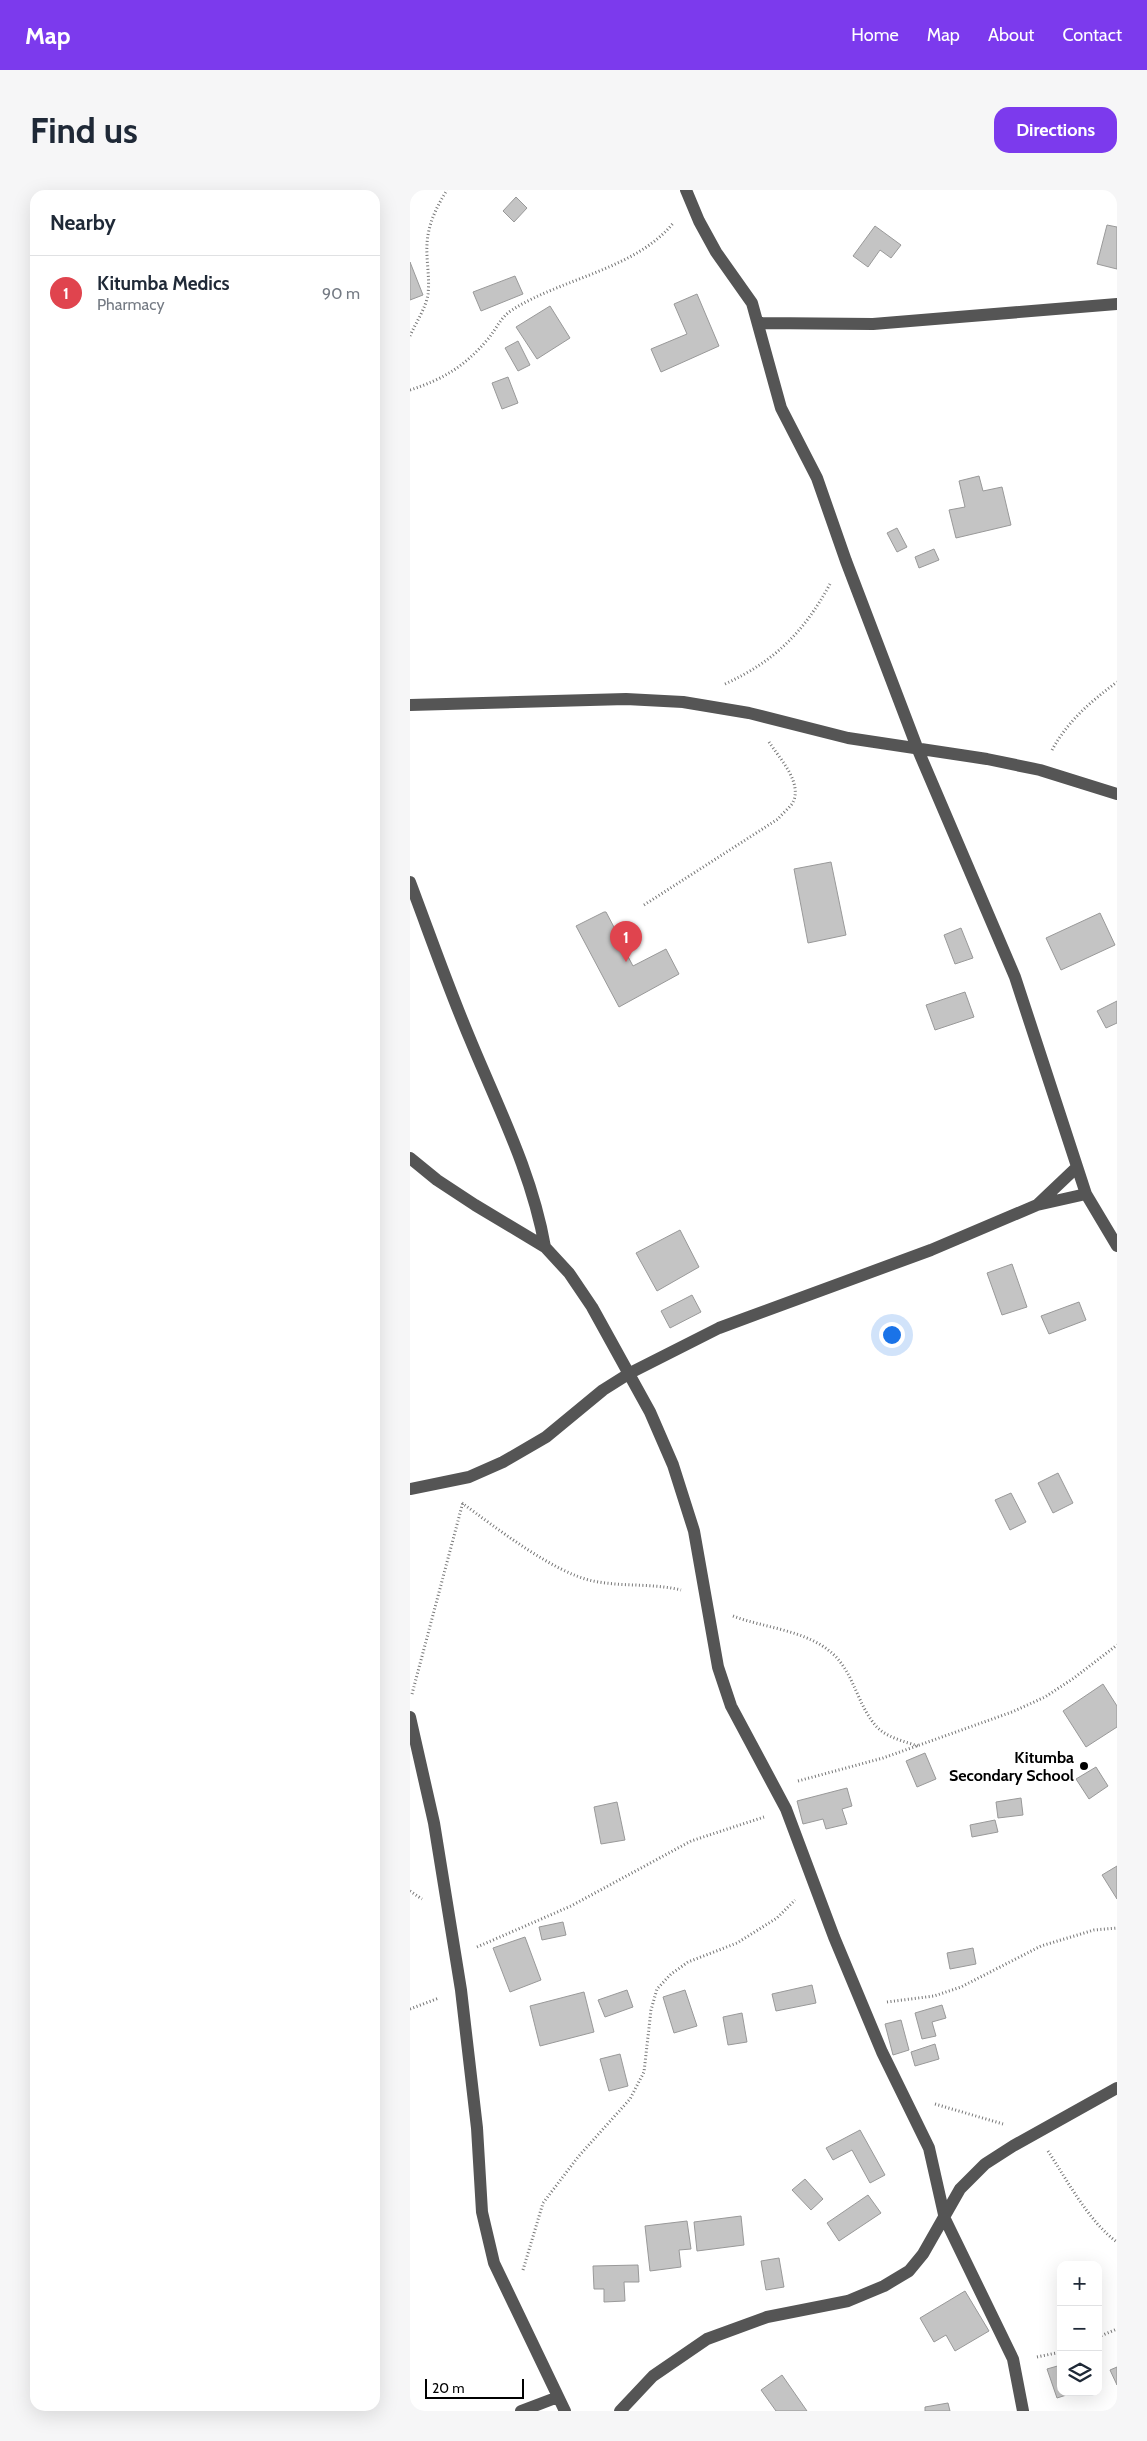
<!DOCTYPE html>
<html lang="en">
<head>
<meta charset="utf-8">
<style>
	:root { --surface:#fff; --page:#f6f6f7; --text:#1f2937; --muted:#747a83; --line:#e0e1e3; --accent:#7c3aed }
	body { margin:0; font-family:Cabin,sans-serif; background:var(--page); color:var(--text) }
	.controls { position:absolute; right:15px; bottom:15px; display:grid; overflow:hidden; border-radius:10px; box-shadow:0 5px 20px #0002 }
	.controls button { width:45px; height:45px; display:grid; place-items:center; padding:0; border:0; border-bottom:1px solid var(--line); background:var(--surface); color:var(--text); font:25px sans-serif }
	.scale { position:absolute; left:15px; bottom:12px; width:99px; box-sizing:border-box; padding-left:5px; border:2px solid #000; border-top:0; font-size:14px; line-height:18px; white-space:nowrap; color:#000; -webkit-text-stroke:4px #fff; paint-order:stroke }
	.you { position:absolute; left:481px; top:1144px; width:18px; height:18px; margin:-12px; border:4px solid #fff; border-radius:50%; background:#1a73e8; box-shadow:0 0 0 8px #1a73e833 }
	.badge { display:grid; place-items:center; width:32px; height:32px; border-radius:50%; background:var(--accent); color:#fff; font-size:16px; font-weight:700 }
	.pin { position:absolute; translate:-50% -41px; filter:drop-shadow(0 1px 2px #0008) }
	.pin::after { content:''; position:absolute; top:26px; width:18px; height:15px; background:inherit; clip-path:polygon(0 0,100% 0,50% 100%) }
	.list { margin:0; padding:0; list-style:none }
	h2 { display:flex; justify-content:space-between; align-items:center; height:65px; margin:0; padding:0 20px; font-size:21px }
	h2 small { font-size:16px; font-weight:400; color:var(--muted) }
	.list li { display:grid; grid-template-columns:32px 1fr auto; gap:15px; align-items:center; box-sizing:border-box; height:75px; padding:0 20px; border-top:1px solid var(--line) }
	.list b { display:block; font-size:19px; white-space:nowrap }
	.list p { margin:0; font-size:16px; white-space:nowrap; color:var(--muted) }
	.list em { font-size:16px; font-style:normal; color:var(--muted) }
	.icon { flex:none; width:28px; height:28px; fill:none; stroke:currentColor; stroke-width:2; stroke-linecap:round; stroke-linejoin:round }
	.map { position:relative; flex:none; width:707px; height:2221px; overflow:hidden; border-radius:15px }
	header { display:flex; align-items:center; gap:30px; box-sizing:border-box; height:70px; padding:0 25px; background:var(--accent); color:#fff }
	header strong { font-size:24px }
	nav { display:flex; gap:28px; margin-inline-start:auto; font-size:18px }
	.intro { display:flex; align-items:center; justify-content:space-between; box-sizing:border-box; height:120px; padding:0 30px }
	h1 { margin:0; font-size:35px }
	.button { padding:12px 22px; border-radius:15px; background:var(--accent); color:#fff; font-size:18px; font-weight:700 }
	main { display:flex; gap:30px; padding:0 30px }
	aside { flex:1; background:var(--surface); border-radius:15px; box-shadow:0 5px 20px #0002 }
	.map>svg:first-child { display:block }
	.building { fill:#c4c4c4; stroke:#999 }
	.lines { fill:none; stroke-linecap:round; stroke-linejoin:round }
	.path { stroke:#777; stroke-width:3; stroke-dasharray:1 2.5; stroke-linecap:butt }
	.minor { stroke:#555; stroke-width:12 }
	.poi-dot { fill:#000; stroke:#fff; stroke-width:2 }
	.labels { text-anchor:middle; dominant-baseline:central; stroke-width:4; stroke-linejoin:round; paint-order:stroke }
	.poi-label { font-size:16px; font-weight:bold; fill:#000; stroke:#fff; text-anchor:end }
</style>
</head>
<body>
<header>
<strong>Map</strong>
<nav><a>Home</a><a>Map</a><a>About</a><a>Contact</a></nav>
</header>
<div class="intro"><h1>Find us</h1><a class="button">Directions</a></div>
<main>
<aside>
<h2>Nearby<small></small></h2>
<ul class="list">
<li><span class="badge" style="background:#e0444e">1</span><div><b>Kitumba Medics</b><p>Pharmacy</p></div><em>90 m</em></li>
</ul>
</aside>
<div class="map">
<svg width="707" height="2221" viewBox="0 0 707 2221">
	<rect width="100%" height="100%" fill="#fff"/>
	<!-- building -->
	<path class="building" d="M106,7L117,18L104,32L93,21Z
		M697,35L707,37V79L687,74Z
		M465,36L491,55L481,68L470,60L458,77L443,66Z
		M0,72L13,105L0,110Z
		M105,86L113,104L71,121L63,102Z
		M287,104L309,156L251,182L241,159L277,144L264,114Z
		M140,116L160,148L127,169L106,137Z
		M108,151L120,175L108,181L95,158Z
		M98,187L108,213L92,219L82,193Z
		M569,286L573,301L592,297L601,335L546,348L539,320L555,317L549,291Z
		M487,338L497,357L487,362L477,343Z
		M524,359L529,370L509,378L505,367Z
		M421,672L436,745L398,753L384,679Z
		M194,722H196L215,758L214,759L223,776L256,759L269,784L209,817L166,736Z
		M690,723L705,755L651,780L636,748Z
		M551,738L563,768L545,774L534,745Z
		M555,802L564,827L525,840L516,815Z
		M707,811V833L696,838L687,821Z
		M270,1040L289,1077L247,1101L226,1063Z
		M602,1074L617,1117L592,1125L577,1083Z
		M282,1105L291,1122L260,1138L251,1121Z
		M669,1112L676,1130L639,1144L631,1126Z
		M648,1283L663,1313L643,1323L628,1293Z
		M601,1303L616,1332L600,1340L585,1310Z
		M693,1494L707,1516V1537L676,1557L653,1521Z
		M515,1563L526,1589L507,1597L496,1571Z
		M686,1577L698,1596L679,1609L666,1589Z
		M437,1598L442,1616L432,1619L437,1634L416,1639L413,1629L393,1634L387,1611Z
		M611,1608L613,1625L588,1628L586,1612Z
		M207,1612L215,1650L191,1654L184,1617Z
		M585,1630L588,1642L562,1647L560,1635Z
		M707,1676V1709L692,1685Z
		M153,1732L156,1745L132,1750L129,1737Z
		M115,1747L131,1790L100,1802L83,1758Z
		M563,1758L566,1774L540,1779L537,1763Z
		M402,1795L406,1813L366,1821L362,1804Z
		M217,1800L223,1817L195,1827L188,1810Z
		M275,1800L287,1836L264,1843L253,1807Z
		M174,1802L184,1842L130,1856L120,1816Z
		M532,1815L536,1828L522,1832L526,1846L512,1849L505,1823Z
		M332,1823L337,1852L318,1855L313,1827Z
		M491,1830L499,1860L483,1865L475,1834Z
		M525,1854L529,1869L505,1876L501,1862Z
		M210,1864L218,1896L199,1901L190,1869Z
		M450,1940L475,1985L460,1993L442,1960L423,1970L416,1958Z
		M395,1989L413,2009L401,2020L382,2000Z
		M458,2005L471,2023L429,2051L417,2033Z
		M331,2026L334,2055L287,2061L284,2032Z
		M277,2031L281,2059L269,2060L271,2077L240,2081L235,2036Z
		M369,2068L374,2097L356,2100L351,2071Z
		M228,2075L229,2092H214L215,2111L194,2112V2099H184L183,2076Z
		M555,2101L579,2141L545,2161L536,2145L524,2152L510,2128Z
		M651,2175V2202H666L647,2208L637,2179Z
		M707,2177V2195L700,2180Z
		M372,2185L397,2221H366L351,2200Z
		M538,2213L540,2221H515V2217Z"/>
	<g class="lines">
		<!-- path -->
		<path class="path" d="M0,146C6,132 16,118 18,104C20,87 16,70 17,54C18,34 27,16 37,0
			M0,200C34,189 55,176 78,149C87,138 90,128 102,120C152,88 227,79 264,32
			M315,494C365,471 394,442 420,394
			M642,560C658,531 680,512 707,492
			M234,715L368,629C372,624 378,619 382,614C394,594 370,569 359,552
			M52,1313C85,1337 144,1383 183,1391C212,1397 242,1393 271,1400
			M323,1426C354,1438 397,1440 423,1464C445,1484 448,1519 469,1539C479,1548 496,1552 508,1556
			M2,1504L53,1312
			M388,1591L473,1568L602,1522L635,1507L664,1488L707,1455
			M0,1701L12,1709
			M67,1757L161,1716L281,1651L354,1627
			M477,1812L524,1806L551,1797L631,1756L684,1740L707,1738
			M0,1819L29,1808
			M525,1914L593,1934
			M638,1961C657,1990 679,2032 707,2052
			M113,2080L133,2013L168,1967L220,1909L234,1882L241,1820L247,1799L261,1784L278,1772L327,1753L367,1728L385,1710
			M688,2147L707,2139
			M627,2167L651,2162"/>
		<!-- minor -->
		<path class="minor" d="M276,0L289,31L306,62L342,113L371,218L407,288L436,371L508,560L605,787L676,1004L707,1056
			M348,133L463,134L707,114
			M0,515L216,509L273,512L339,523L438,548L577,569L630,580L707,604
			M0,692C20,745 38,797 60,849C88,917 122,983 135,1057
			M0,968L27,990L65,1015L135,1057L159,1083L182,1117L240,1222L263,1275L284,1341L308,1477L321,1516L376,1619L424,1747L472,1862L519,1958L535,2029L603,2169L613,2221
			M627,1015L666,978
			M0,1299L59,1287L93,1272L136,1247L193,1200L220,1183L309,1138L521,1060L627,1015L676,1004
			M0,1527L24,1633L51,1800L67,1938L72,2022L84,2073L155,2221
			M111,2221L148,2207
			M210,2221L243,2186L297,2149L357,2127L438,2111L474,2096L499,2081L513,2064L550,1999L575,1974L603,1956L707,1898"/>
	</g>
	<!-- markers -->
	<circle class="poi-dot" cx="674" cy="1576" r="5"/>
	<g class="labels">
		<!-- poi labels -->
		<g class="poi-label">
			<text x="664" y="1567">Kitumba<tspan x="664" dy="18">Secondary School</tspan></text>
		</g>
	</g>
</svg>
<div class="controls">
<button>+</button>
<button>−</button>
<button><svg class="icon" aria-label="layers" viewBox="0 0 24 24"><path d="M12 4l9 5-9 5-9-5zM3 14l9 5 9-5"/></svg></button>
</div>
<div class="scale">20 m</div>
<div class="you"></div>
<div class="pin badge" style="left:216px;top:772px;background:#e0444e">1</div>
</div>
</main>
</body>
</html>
